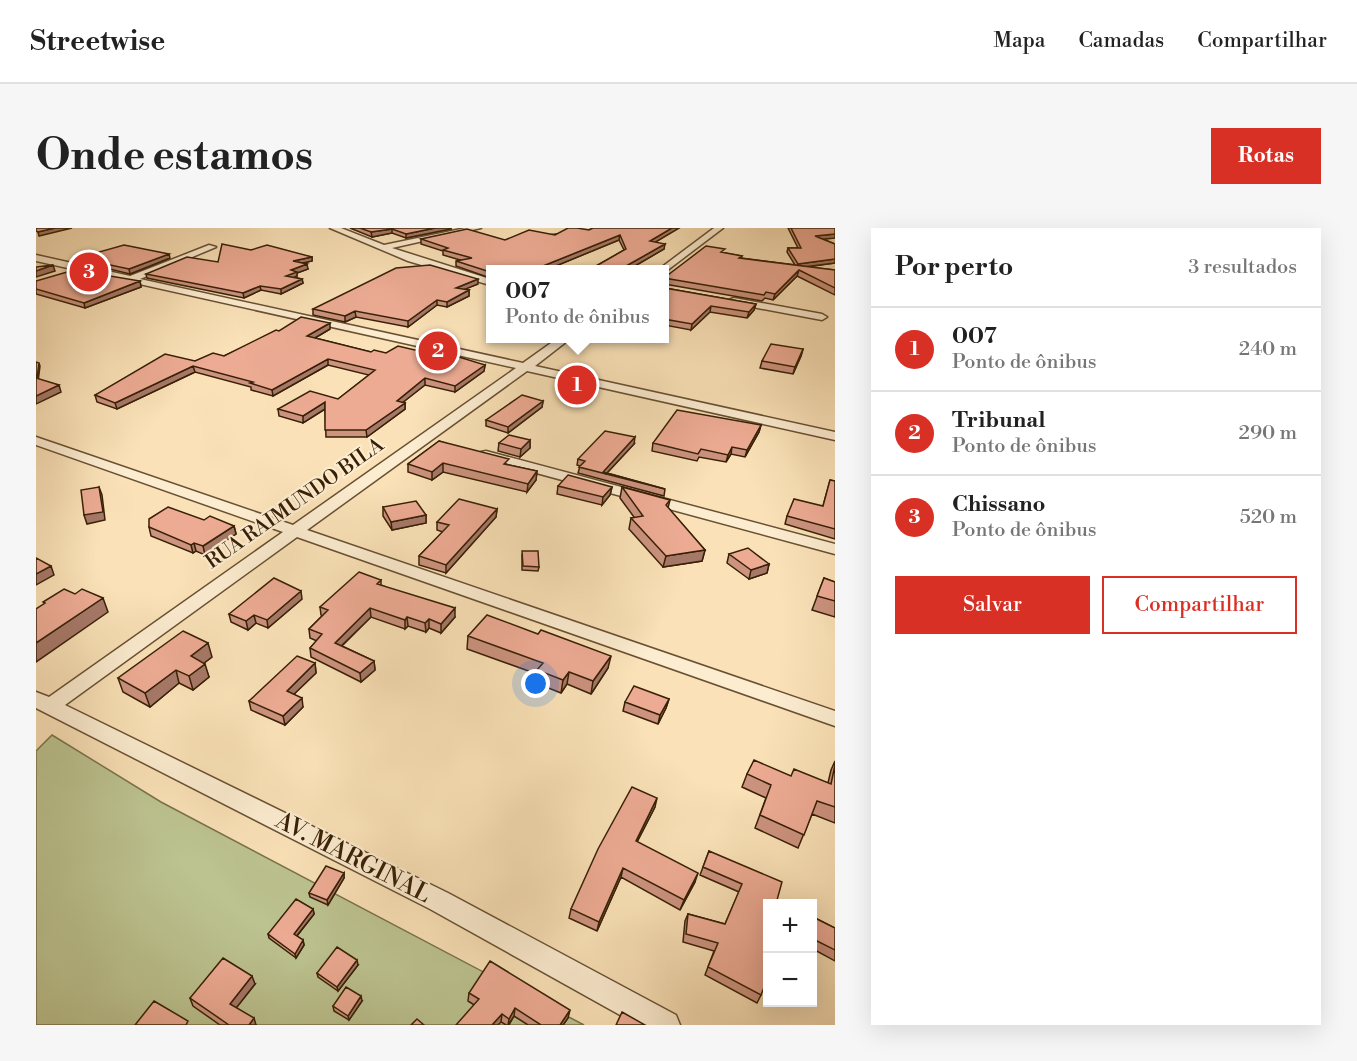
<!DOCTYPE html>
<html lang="pt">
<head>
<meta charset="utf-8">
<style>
	:root { --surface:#fff; --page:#f6f6f6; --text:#222; --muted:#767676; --line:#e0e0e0; --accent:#d93025 }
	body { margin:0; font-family:"Libre Bodoni",serif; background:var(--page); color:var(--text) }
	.controls { position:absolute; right:18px; bottom:18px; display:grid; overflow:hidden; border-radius:0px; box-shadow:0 6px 24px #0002 }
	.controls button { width:54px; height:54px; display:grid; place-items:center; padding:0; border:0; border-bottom:2px solid var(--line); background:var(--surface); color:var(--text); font:30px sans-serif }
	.you { position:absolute; left:500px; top:456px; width:21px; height:21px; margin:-15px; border:4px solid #fff; border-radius:50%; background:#1a73e8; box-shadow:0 0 0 9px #1a73e833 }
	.badge { display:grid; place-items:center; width:39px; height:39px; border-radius:50%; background:var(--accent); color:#fff; font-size:20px; font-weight:700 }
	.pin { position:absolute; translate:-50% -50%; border:3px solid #fff; box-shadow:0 2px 6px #0006 }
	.popup { position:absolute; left:450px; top:37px; width:183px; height:78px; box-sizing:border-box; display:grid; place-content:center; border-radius:0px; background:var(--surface); filter:drop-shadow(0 2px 4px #0005); font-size:20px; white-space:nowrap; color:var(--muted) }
	.popup b { font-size:22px; color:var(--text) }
	.popup::after { content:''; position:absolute; left:50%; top:100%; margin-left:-12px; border:12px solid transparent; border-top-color:var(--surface) }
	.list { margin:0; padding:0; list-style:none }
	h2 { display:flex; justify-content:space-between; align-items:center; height:78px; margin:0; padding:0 24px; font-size:26px }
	h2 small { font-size:20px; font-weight:400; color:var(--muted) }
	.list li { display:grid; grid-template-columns:39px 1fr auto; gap:18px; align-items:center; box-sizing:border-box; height:84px; padding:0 24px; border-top:2px solid var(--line) }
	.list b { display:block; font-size:22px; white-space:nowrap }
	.list p { margin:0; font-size:20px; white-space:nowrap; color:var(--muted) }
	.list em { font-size:20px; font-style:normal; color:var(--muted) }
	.actions { display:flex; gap:12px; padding:18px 24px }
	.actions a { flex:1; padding:14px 0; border:2px solid var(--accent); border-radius:0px; text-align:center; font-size:21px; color:var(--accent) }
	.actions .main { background:var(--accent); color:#fff }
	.map { position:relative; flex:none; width:799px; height:797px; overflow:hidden; border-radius:0px }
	header { display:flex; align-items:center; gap:36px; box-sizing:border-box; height:84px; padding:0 30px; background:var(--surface); border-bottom:2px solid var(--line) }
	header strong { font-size:28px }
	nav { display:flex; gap:33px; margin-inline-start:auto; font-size:21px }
	.intro { display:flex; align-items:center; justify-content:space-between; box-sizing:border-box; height:144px; padding:0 36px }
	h1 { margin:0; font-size:42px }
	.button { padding:15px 27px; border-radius:0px; background:var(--accent); color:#fff; font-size:21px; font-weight:700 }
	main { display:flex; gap:36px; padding:0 36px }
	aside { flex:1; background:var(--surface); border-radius:0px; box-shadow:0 6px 24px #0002 }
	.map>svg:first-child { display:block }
	.green { fill:#bcc390; stroke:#7a724b; stroke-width:1.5 }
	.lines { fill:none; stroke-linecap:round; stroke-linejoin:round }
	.minor-casing { stroke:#685032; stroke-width:3 }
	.minor { fill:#fcecd0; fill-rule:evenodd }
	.wall { fill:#cc937f; stroke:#382006; stroke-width:1.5 }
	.shaded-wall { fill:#a67868; stroke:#382006; stroke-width:1.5 }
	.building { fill:#edab94; stroke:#382006; stroke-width:1.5 }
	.labels { text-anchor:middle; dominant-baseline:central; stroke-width:4.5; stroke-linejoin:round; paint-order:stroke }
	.street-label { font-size:20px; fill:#382006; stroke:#fcecd0 }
	.near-street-label { font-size:24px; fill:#382006; stroke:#fcecd0 }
</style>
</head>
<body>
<header>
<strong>Streetwise</strong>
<nav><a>Mapa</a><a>Camadas</a><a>Compartilhar</a></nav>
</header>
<div class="intro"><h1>Onde estamos</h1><a class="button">Rotas</a></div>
<main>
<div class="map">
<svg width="799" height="797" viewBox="0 0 799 797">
	<rect width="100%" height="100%" fill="#fae1b7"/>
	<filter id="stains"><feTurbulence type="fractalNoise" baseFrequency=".00333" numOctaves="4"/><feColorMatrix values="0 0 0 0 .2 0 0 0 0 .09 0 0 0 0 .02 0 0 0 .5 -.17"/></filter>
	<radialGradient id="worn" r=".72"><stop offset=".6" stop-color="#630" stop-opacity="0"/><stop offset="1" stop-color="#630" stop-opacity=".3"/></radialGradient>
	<!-- green -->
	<path class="green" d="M16,507L125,574L548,797H0V523Z"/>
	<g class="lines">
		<defs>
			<path id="minor" d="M294,0H305L348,17L430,0H445L356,20L454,51V57L372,33Z
				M678,0H687L629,44L622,42Z
				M173,17L180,19L104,51L487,135L522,110H535L499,138L799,204V212L491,143L271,302L799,483V498L261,309L29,477L412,665L640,787L644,797H602L394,681L0,480V464L13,469L247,304L0,217V209L257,297L480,140L0,33V27L94,48Z
				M698,70L786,86L791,89L786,92L695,75V71Z
				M450,223L799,316V326L445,230V224Z"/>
		</defs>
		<!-- minor casing -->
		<use href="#minor" class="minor-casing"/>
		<!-- minor -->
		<use href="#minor" class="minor"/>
	</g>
	<!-- wall -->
	<path class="wall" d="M314,0H415V1L370,10L356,5L336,9Z
		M557,0H643L619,14L628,21L592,42H553L588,22L583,12L510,42H454V50L420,38V33L424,32L407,27V23L385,16V11L469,12L553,2Z
		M752,0H799V10L787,11L799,16V35L771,39L799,42V67L761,48L737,72L729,70L726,73L628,56L629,60L720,76L718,82L711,90L674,84L655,102L628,97V49L689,25L706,28L705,30L759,37L751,24L752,20H762Z
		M215,22L276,29V33L267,35L272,41L261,45V48L258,49L266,51L267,55L245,66L225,62L208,70L111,50L110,46L182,34Z
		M134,30L94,46L61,38L60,34Z
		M0,53H104L105,59L49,80L0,66Z
		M442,56L428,61L433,62V68L411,79L401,77L372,99L320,89L309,94L277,87V81Z
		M294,101L279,110L335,124L404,128L449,137L448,143L419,164L389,157L367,174L369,175V181L331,209H290L289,181L267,195L243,188L242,181L302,171L333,147L292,137L237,168L215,162V159L159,144L81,181L61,174L59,167L159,133L188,128L243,103Z
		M767,121L765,128L757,146L724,140L726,133Z
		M507,173L506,179L472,205L450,198V192Z
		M725,197L723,204L709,229L695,226L690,234L663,229L661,233L616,223L617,215Z
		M494,212V220L484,229L462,223L463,215Z
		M403,213L473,237L501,243L500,252L491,264L407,244L396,252L372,244V236Z
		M598,216L571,245L629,261L628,268L542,245L544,238L541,237L542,231Z
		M794,252L799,253V311L749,296L751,288L787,278Z
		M522,258L576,259L574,267L566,277L521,266Z
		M586,259L634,272L632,280L669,322L666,333L627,339L593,301L595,290L598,289L584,270Z
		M347,279L390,287V295L356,302L347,288Z
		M461,281L460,289L410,345L383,337V328L407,304L401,302V294Z
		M168,292L198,298L200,306L169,327L160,323L157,325L115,308L113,299Z
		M693,326L733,336L731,345L713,351L691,335Z
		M486,327L503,339L502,343L486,342Z
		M788,350L799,354V389L776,382Z
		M345,352V357L419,389L405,405L393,400L390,404L372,398L369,401L335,389L306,418L338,433L339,442L325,454L275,429L274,420L281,413L274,410L273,401L286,388L285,387L284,379Z
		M266,371L232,400L220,395L212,402L195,394L193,386Z
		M432,408L572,440L555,466L531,456L525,465L500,455L501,446L431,421Z
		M176,429L168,435L173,449L157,462L143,455L114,479L87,464L82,450Z
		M279,435L280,445L258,466L267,479L249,497L215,482L213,473Z
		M633,471L630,480L622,496L587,483L589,474Z
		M799,533V595L776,586L762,620L719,600L730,570L706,559L711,546L755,548L792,555L795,542Z
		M619,579L601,614L659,654L644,682L585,649L561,703L533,690L535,681Z
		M673,623L741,672L725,767L721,775L669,747L678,723L647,714L649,693L652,686L689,696L703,664L664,647Z
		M308,645V650L292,677L274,669L273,665Z
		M277,681L278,686L261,708L267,712L268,717L260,730L233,710L232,706Z
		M777,689L799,700V733L777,721Z
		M322,737L302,763L282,749L281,745Z
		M219,756L200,780L220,797H184L157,778L154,770Z
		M433,765L532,790L527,797H492L478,788L473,797H470L432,773Z
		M326,773L313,792L298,783L297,778Z"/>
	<!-- shaded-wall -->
	<path class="shaded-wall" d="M19,0H36L3,8L2,4Z
		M399,0H415V1L370,10V6Z
		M636,0H643L613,18L614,13Z
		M356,1V5L336,9L335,4Z
		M799,6V10L778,12L779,8Z
		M584,7L583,12L510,42H497Z
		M629,16L628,21L592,42H583Z
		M133,26L134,30L94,46L93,41Z
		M276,29V33L258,37L257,33Z
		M799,31V35L760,40L762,36Z
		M271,36L272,41L261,45V48L251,53L250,48L255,42Z
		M17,37L19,43L0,49V43Z
		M763,42L761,48L737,72L739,66Z
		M266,51L267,55L245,66V61Z
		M442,51V56L420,65V60Z
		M104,53L105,59L49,80L48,75Z
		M224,58L225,62L208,70L207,65Z
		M433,62V68L411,79V74Z
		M401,72V77L372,99V93Z
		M720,76L718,82L711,90L713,84Z
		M675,78L674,84L655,102L656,96Z
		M319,83L320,89L309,94V88Z
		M294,95V101L272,114L271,108Z
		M767,121L765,128L757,146L759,139Z
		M292,131V137L237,168L236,162Z
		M3,135L4,138L2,154L1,150Z
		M449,137L448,143L419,164V158Z
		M157,138L159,144L81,181L79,175Z
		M389,150V157L361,179V173Z
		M23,157L25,164L0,176V168Z
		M507,173L506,179L472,205V199Z
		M289,174V181L267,195V188Z
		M369,175V181L331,209L330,202Z
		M725,197L723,204L709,229L711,222Z
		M599,209L598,216L570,246L567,244Z
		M494,212V220L484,229L485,221Z
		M696,219L695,226L690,234L692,227Z
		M407,235V244L396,252V244Z
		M501,243L500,252L491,264L492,256Z
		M63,259L66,267L69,292L51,296L48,287Z
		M576,259L574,267L566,277L567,269Z
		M461,281L460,289L410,345V337Z
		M390,287V295L356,302L355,294Z
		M198,298L200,306L169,327L167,318Z
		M158,315L160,323L157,325L155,317Z
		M669,322L666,333L627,339L630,328Z
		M733,336L731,345L713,351L715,342Z
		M15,338L18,347L0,357V346Z
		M265,363L266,371L232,400L231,392Z
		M67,370L72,384L0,434V415Z
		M334,380L335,389L300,423L299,415Z
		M419,380V389L405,405V396Z
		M218,387L220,395L212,402L210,393Z
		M371,389L372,398L369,401V392Z
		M393,391V400L390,404L389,395Z
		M172,415L176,429L159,442L155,428Z
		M575,428L572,440L555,466L557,453Z
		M338,433L339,442L325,454L324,445Z
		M279,435L280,445L252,472L251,463Z
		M169,436L173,449L157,462L153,448Z
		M140,442L143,455L114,479L109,465Z
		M533,444L531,456L525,465L527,452Z
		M266,470L267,479L249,497L247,488Z
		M633,471L630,480L622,496L624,487Z
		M621,570L619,579L597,622L600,613Z
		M587,640L585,649L561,703L563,694Z
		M308,645V650L292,677L291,672Z
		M662,645L659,654L644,682L648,672Z
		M277,681L278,686L259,710L258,706Z
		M267,712L268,717L260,730L259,726Z
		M321,732L322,737L302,763L301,759Z
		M216,748L219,756L197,784L194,776Z
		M325,768L326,773L313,792L312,788Z
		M479,780L478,788L472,797L473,791Z
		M534,782L532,790L527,797H524Z
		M466,786L465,794L462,797H456Z
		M218,790L220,797H213Z"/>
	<!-- building -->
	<path class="building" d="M0,0H19L2,4L0,3Z
		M324,0H399L370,6L356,1L335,4Z
		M532,0H541L553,2L557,0H636L614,13L629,16L583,42H553L590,21L584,7L497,42H479L465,39L467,41L454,42V44L420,33L436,30L407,22L412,20L385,11L431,1L469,12L493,2L519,7Z
		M755,0H799V6L779,8L799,16V31L762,36L752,20H765Z
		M186,16L215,22L231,17L276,29L257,33L271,36L255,42L261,44L250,48L266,51L245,61L224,58L207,65L110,46L151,29L182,34Z
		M88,17L133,26L93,41L60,34L63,24Z
		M670,18L689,21L685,24L706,28L703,30L799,42V60L763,42L739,66L730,64L728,67L628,50Z
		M17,37L0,43V39Z
		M394,37L442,51L420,60L433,62L411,74L401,72L372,93L319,83L309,88L277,81L360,40Z
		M38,42L104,53L48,75L0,61V53Z
		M628,54L629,60L720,76L713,84L675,78L656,96L628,91Z
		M265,89L294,95L271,108L335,124L338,122L350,125L362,118L404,128L410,125L449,137L419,158L389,150L361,173L369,175L330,202H289V174L267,188L242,181L274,163L302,171L339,142L292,131L236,162L214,155L217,154L157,138L79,175L59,167L129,126L159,133L177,125L188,128L240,102L243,103Z
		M735,116L767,121L759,139L726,133Z
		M0,134L3,135L1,150H0Z
		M0,150L23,157L0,168Z
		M486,167L507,173L472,199L450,192Z
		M641,182L725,197L711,222L696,219L692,227L665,221L662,226L617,215Z
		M569,203L599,209L567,244L629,261L543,239L549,233L542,231Z
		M473,207L494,212L485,221L463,215Z
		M403,213L473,231L468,236L501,243L492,256L407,235L396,244L372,236Z
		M532,247L576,259L567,269L522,258Z
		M794,252L799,253V301L751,288L758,271L787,278Z
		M63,259L67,284L48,287L45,262Z
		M586,259L634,272L630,277L669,322L630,328L595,290L607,288Z
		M423,271L461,281L410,337L383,328L413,297L401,294Z
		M380,273L390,287L355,294L347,279Z
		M132,279L168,292L174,288L198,298L167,318L158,315L155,317L113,299V291Z
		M712,320L733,336L715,342L693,326Z
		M486,323H502L503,339L487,338Z
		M0,330L15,338L0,346Z
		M323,344L345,352L341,356L419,380L405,396L393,391L389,395L371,389L369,392L334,380L299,415L338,433L324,445L274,420L286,406L273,401L292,382L284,379Z
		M238,350L265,363L231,392L218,387L210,393L193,386Z
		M788,350L799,354V373L781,368Z
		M28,361L39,366L46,361L67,370L0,415V381L9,375L7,374Z
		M451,387L502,406L505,402L575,428L557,453L533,444L527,452L501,442L507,435L432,408Z
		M147,403L172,415L155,428L169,436L153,448L140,442L109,465L82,450Z
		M261,428L279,435L251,463L266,470L247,488L213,473Z
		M598,458L633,471L624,487L589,474Z
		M718,532L755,548L758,541L795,556L799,537V579L781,573L768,607L724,587L735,557L711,546Z
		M596,559L621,570L600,613L662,645L648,672L587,640L563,694L535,681L562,621Z
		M673,623L746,654L741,672L748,675H732V749L725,767L672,739L682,715L650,706L652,686L689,696L706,656L667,639Z
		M290,638L308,645L291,672L273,665Z
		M260,671L277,681L258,706L267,712L259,726L232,706Z
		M777,689L799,700V722L777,711Z
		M301,719L321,732L301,759L281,745Z
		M187,730L216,748L194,776L218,790L213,797H193L154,770Z
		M454,733L534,782L524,797H505L479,780L473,791L466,786L456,797H420L443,771L433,765Z
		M310,759L325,768L312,788L297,778Z
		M118,773L152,793L150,797H99Z
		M586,784L609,797H580Z
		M381,791L388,797H375Z"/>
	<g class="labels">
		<!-- street labels -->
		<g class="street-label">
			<text transform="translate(259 276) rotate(-35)">RUA RAIMUNDO BILA</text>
		</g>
		<!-- near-street labels -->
		<g class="near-street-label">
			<text transform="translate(317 630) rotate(27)">AV. MARGINAL</text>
		</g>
	</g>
	<rect width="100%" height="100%" filter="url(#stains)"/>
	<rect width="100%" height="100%" fill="url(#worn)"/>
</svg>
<div class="controls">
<button>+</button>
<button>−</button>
</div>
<div class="you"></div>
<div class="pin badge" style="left:541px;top:157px">1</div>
<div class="popup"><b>007</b>Ponto de ônibus</div>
<div class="pin badge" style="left:402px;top:123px">2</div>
<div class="pin badge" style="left:53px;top:44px">3</div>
</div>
<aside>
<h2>Por perto<small>3 resultados</small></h2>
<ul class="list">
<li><span class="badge">1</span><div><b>007</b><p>Ponto de ônibus</p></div><em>240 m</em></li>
<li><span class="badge">2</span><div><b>Tribunal</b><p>Ponto de ônibus</p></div><em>290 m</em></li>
<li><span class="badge">3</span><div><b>Chissano</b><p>Ponto de ônibus</p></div><em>520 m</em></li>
</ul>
<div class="actions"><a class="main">Salvar</a><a>Compartilhar</a></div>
</aside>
</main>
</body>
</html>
